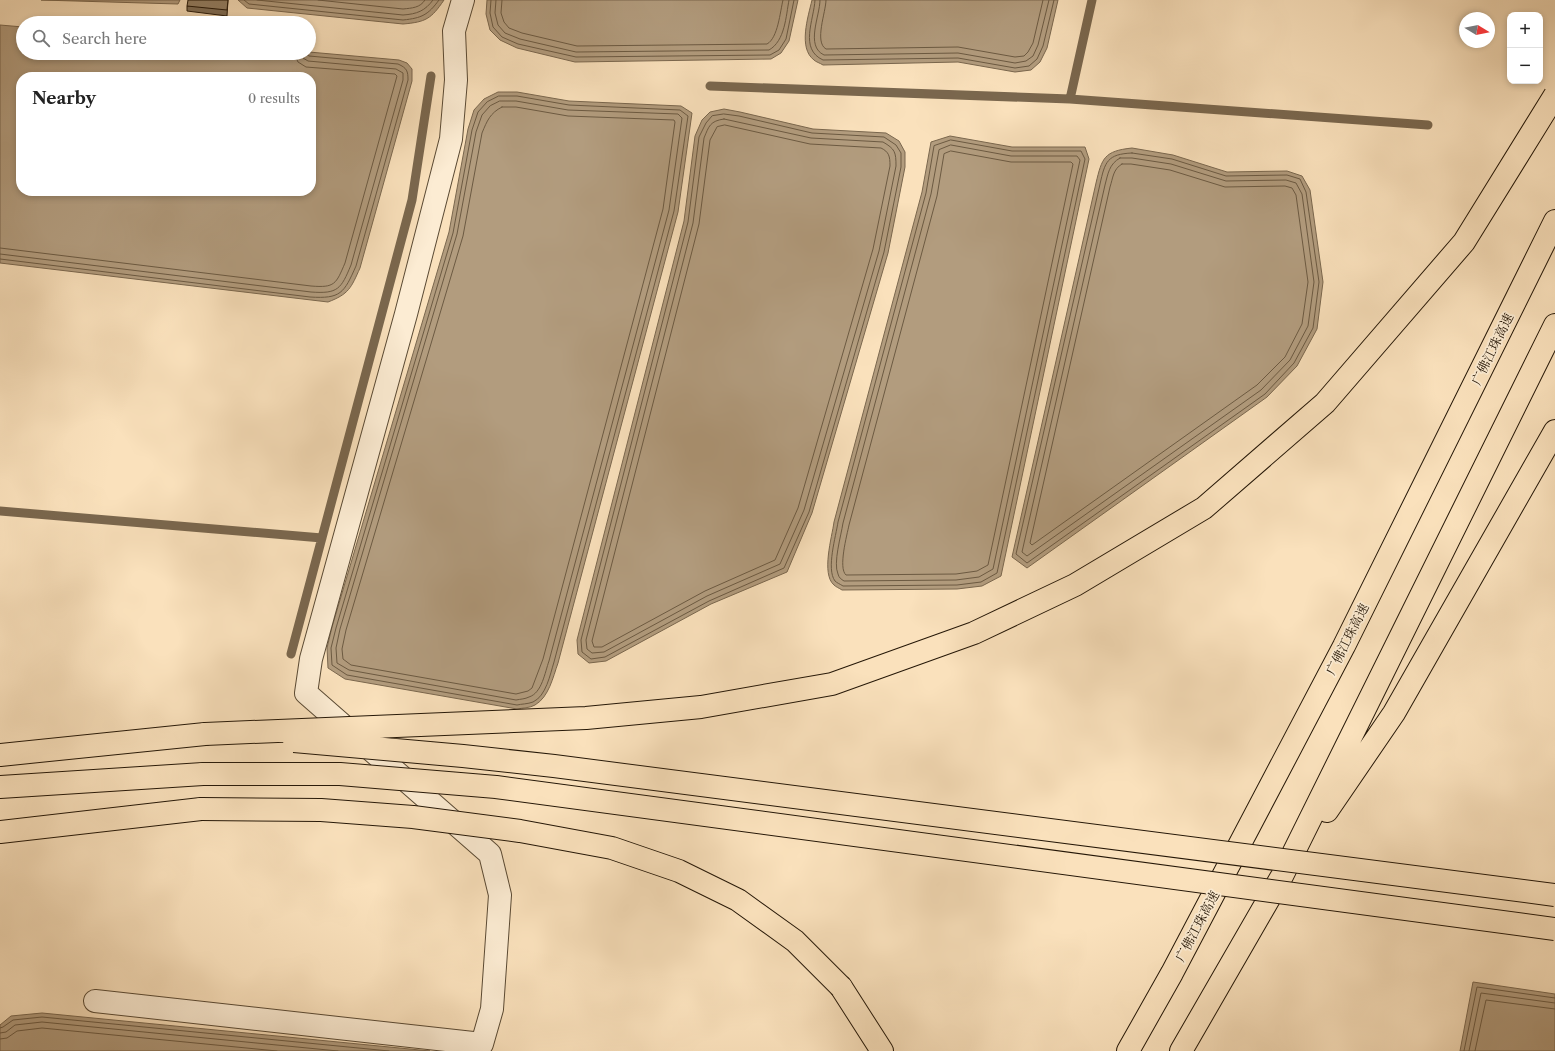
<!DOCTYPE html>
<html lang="en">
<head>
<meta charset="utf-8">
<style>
	:root { --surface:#fff; --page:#f2f2f2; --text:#222; --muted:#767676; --line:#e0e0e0 }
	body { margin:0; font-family:"Libre Caslon Text","Noto Serif SC",serif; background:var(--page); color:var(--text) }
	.controls { position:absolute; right:12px; top:12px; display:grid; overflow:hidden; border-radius:8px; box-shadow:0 2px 6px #0003 }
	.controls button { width:36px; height:36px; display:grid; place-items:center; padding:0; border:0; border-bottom:1px solid var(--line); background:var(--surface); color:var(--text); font:20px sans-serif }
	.compass { position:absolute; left:1459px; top:12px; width:36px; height:36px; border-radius:50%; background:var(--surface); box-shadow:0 2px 6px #0003; rotate:100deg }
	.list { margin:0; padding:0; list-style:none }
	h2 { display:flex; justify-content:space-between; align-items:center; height:52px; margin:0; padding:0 16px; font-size:17px }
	h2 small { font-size:13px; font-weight:400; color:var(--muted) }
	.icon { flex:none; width:22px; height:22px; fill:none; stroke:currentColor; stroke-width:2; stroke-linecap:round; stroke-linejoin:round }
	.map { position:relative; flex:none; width:1555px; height:1051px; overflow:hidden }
	.search { position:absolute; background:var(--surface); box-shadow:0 2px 6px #0003; left:16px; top:16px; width:300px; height:44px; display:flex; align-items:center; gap:10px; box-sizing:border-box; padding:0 14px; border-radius:22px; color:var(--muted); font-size:15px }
	.panel { position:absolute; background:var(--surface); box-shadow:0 2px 6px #0003; left:16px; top:72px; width:300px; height:124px; border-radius:16px }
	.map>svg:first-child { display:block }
	.water { fill:#b29c7e; stroke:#7a674e; fill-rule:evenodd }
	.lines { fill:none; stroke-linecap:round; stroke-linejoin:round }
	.shore { stroke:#6c5a42; stroke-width:1 }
	.stream { stroke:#7a674e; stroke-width:9 }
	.minor-casing { stroke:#5a4a34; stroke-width:24 }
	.highway-casing { stroke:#251707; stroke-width:24 }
	.minor { stroke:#fcecd3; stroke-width:22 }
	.highway { stroke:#fae1bc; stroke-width:22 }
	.highway-bridge-casing { stroke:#251707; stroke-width:24; stroke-linecap:butt }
	.highway-bridge { stroke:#fae1bc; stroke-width:22 }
	.wall { fill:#7f6e57; stroke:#251707 }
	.building { fill:#948065; stroke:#251707 }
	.labels { text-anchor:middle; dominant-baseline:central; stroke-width:3.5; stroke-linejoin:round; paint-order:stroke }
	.street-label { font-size:13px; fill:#251707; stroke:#fcecd3 }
</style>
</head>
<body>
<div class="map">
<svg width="1555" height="1051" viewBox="0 0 1555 1051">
	<rect width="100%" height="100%" fill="#fae1bc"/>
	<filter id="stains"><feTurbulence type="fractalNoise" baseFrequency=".005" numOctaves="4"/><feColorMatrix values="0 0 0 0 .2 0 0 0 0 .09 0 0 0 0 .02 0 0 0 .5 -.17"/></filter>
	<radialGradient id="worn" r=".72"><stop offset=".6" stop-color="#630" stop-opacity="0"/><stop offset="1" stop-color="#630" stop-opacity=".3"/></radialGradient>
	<!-- water -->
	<path class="water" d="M41,0H180L178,4Z
		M238,0H444C431,19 426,22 403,24L247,8Z
		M487,0H798L789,41L781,53L771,59L575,62L517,48L500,40L490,30L486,14Z
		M812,0H1058L1047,48L1040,62L1031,70L1015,72L958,62L823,65C820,63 816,62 814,60C798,48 808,17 812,0Z
		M0,25L23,27V53L309,52L399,60L407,63L412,69V81L360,268C351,288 349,294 328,302L0,263ZM21,77H311V191H21Z
		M498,92H517L569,101L681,106L692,113L678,212L558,663C553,677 549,697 535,705C530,708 522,708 517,709L345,679L328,668L327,648L332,627L449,232L468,129L474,110L484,99Z
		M724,109L740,112L813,129L886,133L899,141L905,152V167L888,253L812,513L787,572L711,604L606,661L589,663L578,654L577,640L684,221L695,136L702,120L710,112Z
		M950,136L1012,147H1085L1089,159L1001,576L982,586L957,589L842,590C839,588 836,587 834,585C821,574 832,537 834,522L922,192L931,142Z
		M1132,148L1173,155L1227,172L1287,171L1302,176L1310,190L1323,282L1317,329L1297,366L1267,397L1027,568L1012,557L1096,183C1102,158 1104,151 1132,148Z
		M1473,982L1555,994V1051H1460Z
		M42,1013L430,1051H0V1025L11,1016Z"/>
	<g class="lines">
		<!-- shore -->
		<path class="shore" d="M244,0L249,4L403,20C422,18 428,15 439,0
			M257,0L403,15C417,14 425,11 433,0
			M318,0L403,9C412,8 420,8 425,0
			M491,0L490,13L493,27L502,37L518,44L576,57L770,55L779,50L786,39L794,0
			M496,0L495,13L498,25L505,33L520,39L576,52L769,50C785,41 786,16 789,0
			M502,0L501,13L504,22L509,28L522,33L577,46L767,44C778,38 780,12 783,0
			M815,0C814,20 799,49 823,60L958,58L1015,68L1029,66L1037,59L1043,46L1054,0
			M820,0C820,16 805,46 824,55L958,53L1015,63L1026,61L1033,56L1038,45L1049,0
			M826,0C826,12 814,42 826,49L958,47L1015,57L1024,56L1028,52L1033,43L1043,0
			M499,96H517L569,105L680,110L688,116L674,211L554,662C550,675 546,696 533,702C528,704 521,704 517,705L347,675L332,665L331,648L336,628L453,233L472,130L478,112L487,102Z
			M500,101H516L568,110L678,114L682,118L669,210L549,661C545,672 542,693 529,697C525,699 521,699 516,700L349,670L337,663L336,648L340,629L457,234L476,132L482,115L490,106Z
			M502,107H516L568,116L674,120L675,122L663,209L543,659L532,688L528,691L516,694L351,665L343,659L342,649L346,630L463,236L482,133C487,121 490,113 502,107Z
			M724,114L739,116L812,133L884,137L896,145L901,153V167L884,252L809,512L784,568L709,601L605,657L591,659L582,652L581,640L688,222L699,137L706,123L712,116Z
			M724,119L811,138L883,142C895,149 896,152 896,166L879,251L804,510L780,564L707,596L604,652L592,653L587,649L586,640L693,223L704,138C709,126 710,121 724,119Z
			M725,125L810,144L881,148C889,152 890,156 890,166L873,249L798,508L775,560L705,591L602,647H594L592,641L699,224L710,140L717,127Z
			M951,140L1012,151H1081L1085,159L997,573L981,582L957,585L843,586C840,584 837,583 835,581C826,569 836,536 838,522L926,193L934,146Z
			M951,145L1011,156H1077L1080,160L993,569L979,577L956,580L844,581C841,579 839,578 838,574C833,563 841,536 843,523L931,194L939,150Z
			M951,151L1011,162H1071L1073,164L988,565L977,571L956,574L846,575C838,568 847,535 849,525L937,196L944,154Z
			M1132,153L1172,159L1226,176L1287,175L1300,179L1306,192L1319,282L1313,328L1294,363L1265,394L1027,563L1016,554L1100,184C1105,162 1107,154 1132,153Z
			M1120,158H1132L1171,164L1226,181L1286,180L1296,183L1302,194L1314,282L1308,326L1290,360L1261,390L1027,556L1022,552L1105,185C1108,174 1109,164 1120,158Z
			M1122,164H1131L1170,170L1225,187L1285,186L1292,188L1296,195L1308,282L1302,324L1285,357L1257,385L1032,545L1030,543L1110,187C1113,178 1113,169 1122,164Z
			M0,248L311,286C335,288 336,284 345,263L397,76L395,74L306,67L298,62L294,53
			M0,254L311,292C338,294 341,289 351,265L403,80V73L396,69L308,61L303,58L300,53
			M0,259L310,297C341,299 344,293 356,266L408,80C408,71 407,68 398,64L309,56L305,53
			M0,1028L3,1027L13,1020L42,1017L389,1051
			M0,1033L6,1032L15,1025L42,1022L338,1051
			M0,1039L7,1038L17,1031L42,1028L277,1051
			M1464,1051L1477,987L1555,998
			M1469,1051L1481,993L1555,1003
			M1475,1051L1486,1000L1555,1009"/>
		<!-- stream -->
		<path class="stream" d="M710,86L1070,99L1428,125
			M1070,99L1092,0
			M0,511L322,538
			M291,654L412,200L431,76"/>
		<defs>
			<path id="minor" d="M95,1001L482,1044L492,1009L500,895L490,854L306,693L311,659L406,314L451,139L456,80L454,31L463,0"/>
			<path id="highway" d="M0,755L205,734
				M0,787L203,774
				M1327,811L1394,713L1555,431
				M0,832L201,809
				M841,987L882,1051
				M1128,1051L1172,973L1344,646L1555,221
				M1181,1051L1282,876L1555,325"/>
		</defs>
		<!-- minor casing -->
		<use href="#minor" class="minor-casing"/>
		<!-- highway casing -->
		<use href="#highway" class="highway-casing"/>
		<!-- minor -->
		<use href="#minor" class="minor"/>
		<!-- highway -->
		<use href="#highway" class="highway"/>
		<defs>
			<path id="highway-bridge" d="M205,734L586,718L701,707L832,684L974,633L1075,585L1204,508L1325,403L1464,242L1555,95
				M294,741L463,756L554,766L1555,895
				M203,774H340L496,787L1555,929
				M201,809L321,810L413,817L520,831L612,848L679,871L738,900L795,941L841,987"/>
		</defs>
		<!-- highway-bridge casing -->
		<use href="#highway-bridge" class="highway-bridge-casing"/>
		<!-- highway-bridge -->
		<use href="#highway-bridge" class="highway-bridge"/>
	</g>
	<!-- wall -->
	<path class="wall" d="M228,0L227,16L187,11V6Z"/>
	<!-- building -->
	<path class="building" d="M188,0H228L227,10L187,6Z"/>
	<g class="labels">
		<!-- street labels -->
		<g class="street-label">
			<text transform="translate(1492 349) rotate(-64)">广佛江珠高速</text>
			<text transform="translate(1347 639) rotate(-63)">广佛江珠高速</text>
			<text transform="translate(1197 926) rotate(-62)">广佛江珠高速</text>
		</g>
	</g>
	<rect width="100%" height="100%" filter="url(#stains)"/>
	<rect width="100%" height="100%" fill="url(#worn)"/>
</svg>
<div class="controls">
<button>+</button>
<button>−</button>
</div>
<svg class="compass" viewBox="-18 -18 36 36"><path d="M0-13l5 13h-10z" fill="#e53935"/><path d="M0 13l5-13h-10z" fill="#767676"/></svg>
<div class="search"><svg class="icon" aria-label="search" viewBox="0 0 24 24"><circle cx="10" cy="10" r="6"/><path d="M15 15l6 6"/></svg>Search here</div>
<section class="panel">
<h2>Nearby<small>0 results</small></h2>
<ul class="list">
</ul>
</section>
</div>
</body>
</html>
